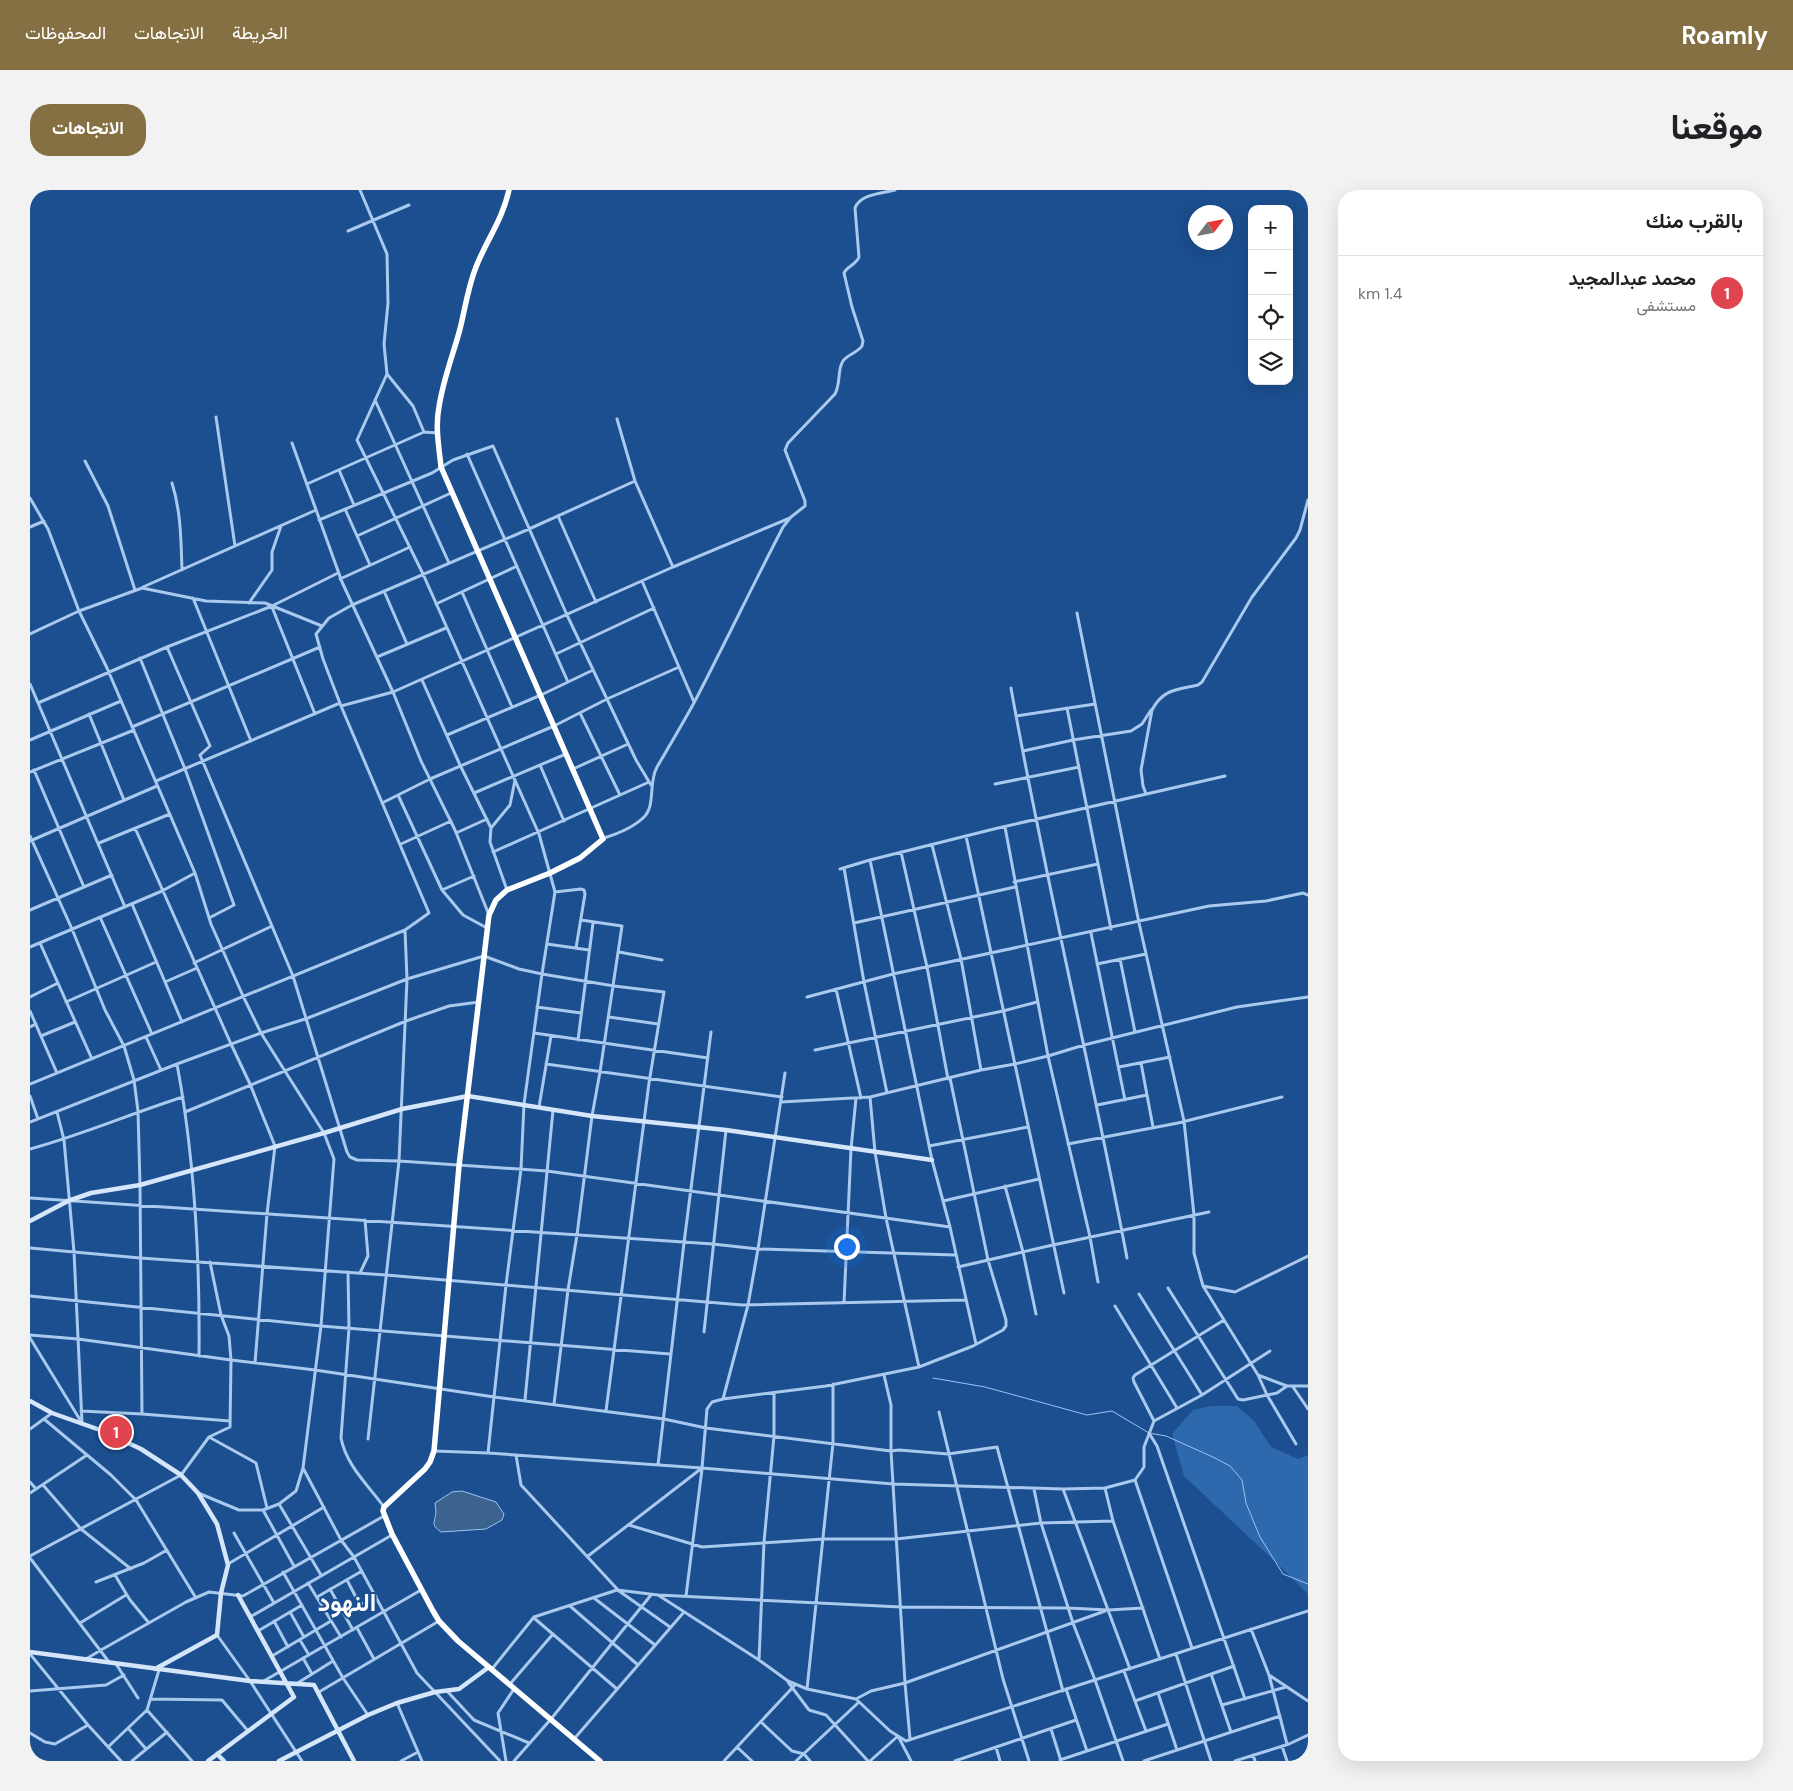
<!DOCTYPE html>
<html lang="ar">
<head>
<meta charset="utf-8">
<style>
	:root { --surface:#fff; --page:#f2f2f2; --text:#202124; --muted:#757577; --line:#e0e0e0; --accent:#847042 }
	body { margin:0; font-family:"DM Sans",Vazirmatn,sans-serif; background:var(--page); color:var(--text); direction:rtl }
	.controls { position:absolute; right:15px; top:15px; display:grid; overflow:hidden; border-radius:10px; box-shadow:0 5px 20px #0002 }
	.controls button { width:45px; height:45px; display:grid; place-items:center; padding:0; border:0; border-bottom:1px solid var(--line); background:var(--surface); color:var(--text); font:25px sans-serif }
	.compass { position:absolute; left:1158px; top:15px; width:45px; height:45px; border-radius:50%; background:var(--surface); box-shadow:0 5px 20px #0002; rotate:58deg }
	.you { position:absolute; left:816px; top:1056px; width:18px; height:18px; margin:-12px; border:4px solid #fff; border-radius:50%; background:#1a73e8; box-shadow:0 0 0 8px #1a73e833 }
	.badge { display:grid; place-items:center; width:32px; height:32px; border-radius:50%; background:var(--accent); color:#fff; font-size:16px; font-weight:700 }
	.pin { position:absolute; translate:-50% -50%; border:2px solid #fff; box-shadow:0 1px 5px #0006 }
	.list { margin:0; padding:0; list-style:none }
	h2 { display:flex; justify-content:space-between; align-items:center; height:65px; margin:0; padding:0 20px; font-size:21px }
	h2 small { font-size:16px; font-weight:400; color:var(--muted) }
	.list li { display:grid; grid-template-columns:32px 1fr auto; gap:15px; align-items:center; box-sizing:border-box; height:75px; padding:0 20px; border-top:1px solid var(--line) }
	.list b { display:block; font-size:19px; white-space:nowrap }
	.list p { margin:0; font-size:16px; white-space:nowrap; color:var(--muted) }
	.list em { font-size:16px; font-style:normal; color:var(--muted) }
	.icon { flex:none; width:28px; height:28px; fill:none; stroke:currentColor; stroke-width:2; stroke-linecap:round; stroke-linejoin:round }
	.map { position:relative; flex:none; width:1278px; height:1571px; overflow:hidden; direction:ltr; border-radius:20px }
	header { display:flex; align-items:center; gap:30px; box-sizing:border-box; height:70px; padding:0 25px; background:var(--accent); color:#fff }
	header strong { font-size:24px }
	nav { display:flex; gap:28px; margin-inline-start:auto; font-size:18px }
	.intro { display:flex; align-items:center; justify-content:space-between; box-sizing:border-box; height:120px; padding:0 30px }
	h1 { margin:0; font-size:35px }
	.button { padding:12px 22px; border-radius:20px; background:var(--accent); color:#fff; font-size:18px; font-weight:700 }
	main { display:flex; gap:30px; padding:0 30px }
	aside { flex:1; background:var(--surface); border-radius:20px; box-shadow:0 5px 20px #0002 }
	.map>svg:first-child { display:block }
	.green { fill:#2e69ad }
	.water { fill:#3c6290; stroke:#9cc4f0 }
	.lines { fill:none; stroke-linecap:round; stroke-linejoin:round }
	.stream { stroke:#9cc4f0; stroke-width:1 }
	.street { stroke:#a9c9ee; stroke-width:3 }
	.secondary { stroke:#d6e6fa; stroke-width:4.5 }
	.highway { stroke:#fff; stroke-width:5.5 }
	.labels { text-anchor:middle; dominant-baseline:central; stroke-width:4; stroke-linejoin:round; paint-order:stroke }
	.town-label { font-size:25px; font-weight:bold; fill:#fff; stroke:#1b4f8f }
</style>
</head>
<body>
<header>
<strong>Roamly</strong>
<nav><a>الخريطة</a><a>الاتجاهات</a><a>المحفوظات</a></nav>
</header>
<div class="intro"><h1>موقعنا</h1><a class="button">الاتجاهات</a></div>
<main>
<aside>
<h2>بالقرب منك<small></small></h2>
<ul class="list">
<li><span class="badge" style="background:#e0444e">1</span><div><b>محمد عبدالمجيد</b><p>مستشفى</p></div><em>1.4 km</em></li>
</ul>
</aside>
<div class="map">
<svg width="1278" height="1571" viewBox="0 0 1278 1571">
	<rect width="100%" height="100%" fill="#1b4f8f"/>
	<!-- green -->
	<path class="green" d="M1181,1216H1207L1224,1231L1241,1257L1268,1269L1278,1265V1404L1256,1382L1154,1286L1142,1244L1163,1220Z"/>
	<!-- water -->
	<path class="water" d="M432,1301L466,1312L474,1324L472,1330L456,1339L411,1342C400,1334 405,1333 406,1322C406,1319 405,1316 405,1313L422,1302Z"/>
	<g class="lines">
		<!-- stream -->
		<path class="stream" d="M903,1188L955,1197L1057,1225L1082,1221L1119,1243L1136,1246L1183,1267L1200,1276L1212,1290L1216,1313L1230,1347L1253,1384L1278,1394"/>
		<!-- street -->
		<path class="street" d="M330,0L357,64L358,113L354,154L357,184L327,250L393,384L509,644L525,702L512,784L494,914L491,979L476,1095L458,1263
			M318,41L379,15
			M357,184L383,216L394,242L407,243
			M345,210L419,373
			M186,227L205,356
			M587,229L605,291L643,377
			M262,253L312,392L363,502L391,571L425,640L459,725
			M437,264L538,492
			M55,271L78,316L105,400
			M309,280L324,315
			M142,293C151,322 151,350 152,380
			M277,294L394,242
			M0,308L18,339L49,421L77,478L165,683L181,734L213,806L231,843L294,943L304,969L291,1136L273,1278L266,1301L249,1314L233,1320H209L168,1303
			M315,319L340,375
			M528,326L566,412
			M289,330L402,283L423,270L463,256L537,425L606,570L621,595
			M0,337L14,331
			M327,346L421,303
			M310,389L380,357
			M612,391L664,512
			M113,397L286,320
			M354,401L377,454
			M432,402L482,517
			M163,408L221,551
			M219,413L242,380V362L251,336
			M406,414L487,376
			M242,417L285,524
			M1047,423L1109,733L1154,931L1164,1025V1063L1173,1096L1205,1102L1278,1066
			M0,444L49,421L112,398L176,411L235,413L292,436
			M137,457L180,556L170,565L263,786L317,962L320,967L327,970L369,971L517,981L920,1037
			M526,464L624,418
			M347,467L416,438
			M110,468L155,579L204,715L179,728
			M392,490L430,575L461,638
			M0,494L95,717
			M981,498C1015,689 1061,877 1097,1068
			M8,513L137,457L242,416L308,383
			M311,516L363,502L643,377L760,328
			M1037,518L1081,739
			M550,523L590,605
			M59,524L94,610
			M986,526L1065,514
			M102,537L290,457
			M417,545L511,505L563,480
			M0,550L91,511
			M993,561L1043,550L1101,541L1112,534L1121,520
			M510,575L534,631
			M543,579L598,554
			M4,580L54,697
			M0,582L104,540
			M126,591L310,513
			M965,594L1049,577
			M444,603L536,564
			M1116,604L1113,596L1111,580L1122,520C1133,499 1146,500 1168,495L1172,492L1222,407L1266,348L1270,340L1278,310
			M368,605L412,700L433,725L457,738
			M352,613L400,589L524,536L577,509L649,477
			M975,637L1018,866L1060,1047L1068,1092
			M105,638L201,854L220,894L245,956L237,1024L225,1173
			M426,643L457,629
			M0,646L42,739L75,820L94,856L104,890L108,921L110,995L112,1224
			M936,646L1034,1103
			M574,648C587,644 603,638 614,627C626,615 618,593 627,577C640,555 653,533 665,511C695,453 723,395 753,337L761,327L775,316V311L755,260L758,253L805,204C811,193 807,180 813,171C817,165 827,163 832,156L833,151L822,117L814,83C817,76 826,75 829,67L825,18C830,4 853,3 865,0
			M0,651L127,596
			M69,653L140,624
			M371,654L421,631
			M902,655L931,769L951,880
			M463,662L619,592
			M871,662L897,777L918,889
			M840,670L902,970L920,1037L946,1154
			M814,678L834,792L857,903
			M810,679L840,670L968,638L1195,586
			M984,692L1068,674
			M412,700L444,686
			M477,700L460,652L461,638L480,615L485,590
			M525,702L551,699L554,700L555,704L546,758
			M102,714L152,832
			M0,720L82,685
			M70,727L122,844
			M824,733L985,697
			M1061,743L1095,910
			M10,753L62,869
			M517,754L559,760
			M0,757L132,701L165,683
			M589,762L632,770
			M1090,769L1105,842
			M164,773L242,736
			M1067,774L1116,764
			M135,792L167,778
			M806,799L831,908
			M0,807L28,793
			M777,807L863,784L1179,716L1236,711L1273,703L1278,705
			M36,812L126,772
			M507,817L551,823
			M0,821L27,883
			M579,827L628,834
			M0,837L6,834
			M504,843L678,868
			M11,846L45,832
			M116,847L131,880
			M548,850L563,733
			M785,860L973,821L1007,812
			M1111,873L1123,937
			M147,874C165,970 170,1068 169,1166
			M516,874L752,907
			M1089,877L1140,867
			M0,894L375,740L399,723L311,516L293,469L286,444L299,428L322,415L499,339L605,291
			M0,906L8,929
			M840,907L845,962L856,1028L889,1177
			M751,912L840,907L951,880L985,874L1018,866L1054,855L1207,817L1278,807
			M1067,915L1117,905
			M509,917L521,846
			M155,922L376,831L419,816L449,812
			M0,932L147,874L231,843L278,828L377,789L454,766L489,779L512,784L584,796L634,802L619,893L576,1221
			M1038,954L1148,933L1252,907
			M899,956L998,937
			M0,959C52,945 102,923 153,907
			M975,996L993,1062L1006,1124
			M0,1008L683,1054L728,1059L925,1065
			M913,1011L1009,989
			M0,1058L110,1068L356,1085L712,1115L935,1110
			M928,1077L1023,1055L1179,1022
			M318,1082L319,1138L311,1248C316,1275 338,1295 354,1317
			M330,1083L338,1066L335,1030
			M1173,1096L1228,1185L1237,1205L1266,1254
			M1138,1098L1208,1209L1213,1210L1247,1203L1257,1196H1278
			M1109,1104L1172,1205
			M0,1106L291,1136L640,1164
			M814,1113L821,959L826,908
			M1085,1116L1147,1218
			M674,1142L696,940
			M0,1145L48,1149L201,1170L285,1180L464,1207L634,1229L676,1238L861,1261L869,1260L918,1264L967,1257L1033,1501
			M0,1148L52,1233L44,1062L34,950L27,922
			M854,1185L861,1215V1261L875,1493L880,1549
			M1228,1185L1257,1196
			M1263,1197L1278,1219
			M693,1209L718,1115L728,1059L755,883
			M495,1210L523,920
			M524,1214L538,1100L547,1045L562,926L570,882L592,736L551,730
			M51,1221L112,1224L200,1231
			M909,1222L973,1489L999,1571
			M14,1229L81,1285L106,1310L166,1408
			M1124,1231L1104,1192L1103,1188L1105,1185L1194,1130
			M0,1239L22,1223
			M1119,1243L1127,1256L1215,1509
			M179,1247L226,1273L237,1318
			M338,1249L369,971L377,789L375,740
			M404,1261L458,1263L672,1278L863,1294L1033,1299L1075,1298L1105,1290
			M486,1265L491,1295L589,1401L640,1437
			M628,1275L654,1053L681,842
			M273,1278L311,1350L324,1367L387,1483L470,1571
			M0,1292L6,1299
			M13,1295L51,1339L101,1379
			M1075,1298L1083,1331L1130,1469
			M1004,1299L1011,1333L1043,1433L1065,1490L1093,1571
			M1033,1299L1100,1479
			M0,1303L57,1265
			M249,1314L291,1385
			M233,1320L264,1376
			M599,1335L672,1357L793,1349H866L1011,1333L1083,1331
			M204,1343L244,1413
			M0,1366L151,1285L179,1247L200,1237L201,1170L199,1146L191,1125L180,1072
			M558,1366L672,1278L677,1219L682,1212L693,1209L796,1196L889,1177L943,1156L973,1140L976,1136V1130L958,1070L920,888
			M0,1368L79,1472
			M198,1374L294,1317
			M253,1382L313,1488L338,1525
			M85,1385L100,1410L119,1433
			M317,1390L330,1415
			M66,1392L114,1373L137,1360
			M278,1393L311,1447
			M300,1399L323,1440
			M628,1405L871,1417L1038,1418L1078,1420L1113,1418
			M656,1406L672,1279
			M287,1407L332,1381
			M564,1408L625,1455
			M540,1416L608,1475
			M260,1422L274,1447
			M314,1424L346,1406
			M220,1427L362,1345
			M504,1428L587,1499
			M244,1431L258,1457
			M50,1433L96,1405
			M327,1438L344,1469
			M1221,1439L1239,1485L1278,1511
			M228,1441L272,1415
			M187,1445L220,1491L272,1571
			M270,1450L279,1465
			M1162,1458L1105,1290L1114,1277V1257L1124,1231L1172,1205L1240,1161
			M0,1464L58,1535L91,1571
			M1146,1464L1181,1571
			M242,1466L301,1431
			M273,1468L282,1484
			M56,1469L71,1460L156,1412L179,1402L213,1406L354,1326
			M729,1470L734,1352L744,1246V1203
			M86,1474L108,1508
			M462,1479L504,1427L587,1400L628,1405L729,1470L758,1491L777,1499L826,1509L860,1541L876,1551L1278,1421
			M1094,1481L1116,1541
			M1181,1484L1201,1542
			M1239,1485L1257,1554
			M232,1492L391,1400
			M758,1492L779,1520L796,1525L838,1571
			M266,1494L303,1471
			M480,1494L523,1444
			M777,1499L803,1253V1194
			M1036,1499L1057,1561
			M0,1501L76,1495L94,1485
			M417,1501L444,1530L499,1553
			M289,1502L409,1431
			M1128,1503L1147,1560
			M121,1509L192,1510L218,1541
			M826,1509L841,1501L875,1493L1075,1421
			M1105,1511L1204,1476
			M367,1513L392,1571
			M1192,1515L1256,1497
			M117,1520L162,1571
			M731,1532L762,1561L774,1564L780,1571
			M98,1538L116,1559
			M1021,1539L1031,1571
			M0,1543L15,1552L25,1554L58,1535
			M544,1549L654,1422
			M1252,1556L1257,1571
			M78,1557L117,1520L129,1480
			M707,1557L722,1571
			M966,1557L970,1571
			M1223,1565L1225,1571
			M1030,1570L1138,1534
			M102,1571L137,1542
			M371,1571L388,1562
			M476,1571L468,1523L484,1499
			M484,1571L521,1529L621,1405
			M694,1571L764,1496
			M766,1571L829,1512
			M840,1571L868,1546L881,1571
			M925,1571L1046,1530
			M1114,1571L1250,1526
			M1205,1571L1259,1554L1278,1545"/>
		<!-- secondary -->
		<path class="secondary" d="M0,1031L38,1011L61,1003L110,995L294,943L372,919L438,906L562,926L696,940L902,970
			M0,1211L22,1223L70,1240L111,1259L151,1285L168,1303L187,1334L198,1375L191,1403L187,1445L125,1479
			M0,1462L220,1491L284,1495L324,1571
			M187,1564L194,1571
			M178,1571L264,1507L208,1405
			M249,1571L338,1525L367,1513L405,1502L429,1499L459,1477"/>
		<!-- highway -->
		<path class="highway" d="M479,0C472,31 457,49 446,77C438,97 435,119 430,139C423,165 413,190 409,217C405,237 409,257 411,277L573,649L550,668L520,683L477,700L466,710L459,725L429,976L404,1261L400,1272L395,1279L354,1317L353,1321L362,1344L403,1421L409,1431L428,1451L570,1571"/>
	</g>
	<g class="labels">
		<!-- town labels -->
		<g class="town-label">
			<text x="317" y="1412">النهود</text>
		</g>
	</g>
</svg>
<div class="controls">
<button>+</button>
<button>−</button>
<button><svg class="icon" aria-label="locate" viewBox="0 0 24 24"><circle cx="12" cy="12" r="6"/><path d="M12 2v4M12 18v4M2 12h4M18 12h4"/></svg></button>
<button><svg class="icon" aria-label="layers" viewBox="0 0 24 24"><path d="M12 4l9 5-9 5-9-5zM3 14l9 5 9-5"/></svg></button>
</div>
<svg class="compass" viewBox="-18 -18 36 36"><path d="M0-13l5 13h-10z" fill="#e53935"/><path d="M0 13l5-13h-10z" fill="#757577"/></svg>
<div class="you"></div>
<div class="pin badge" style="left:86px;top:1242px;background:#e0444e">1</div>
</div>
</main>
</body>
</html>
